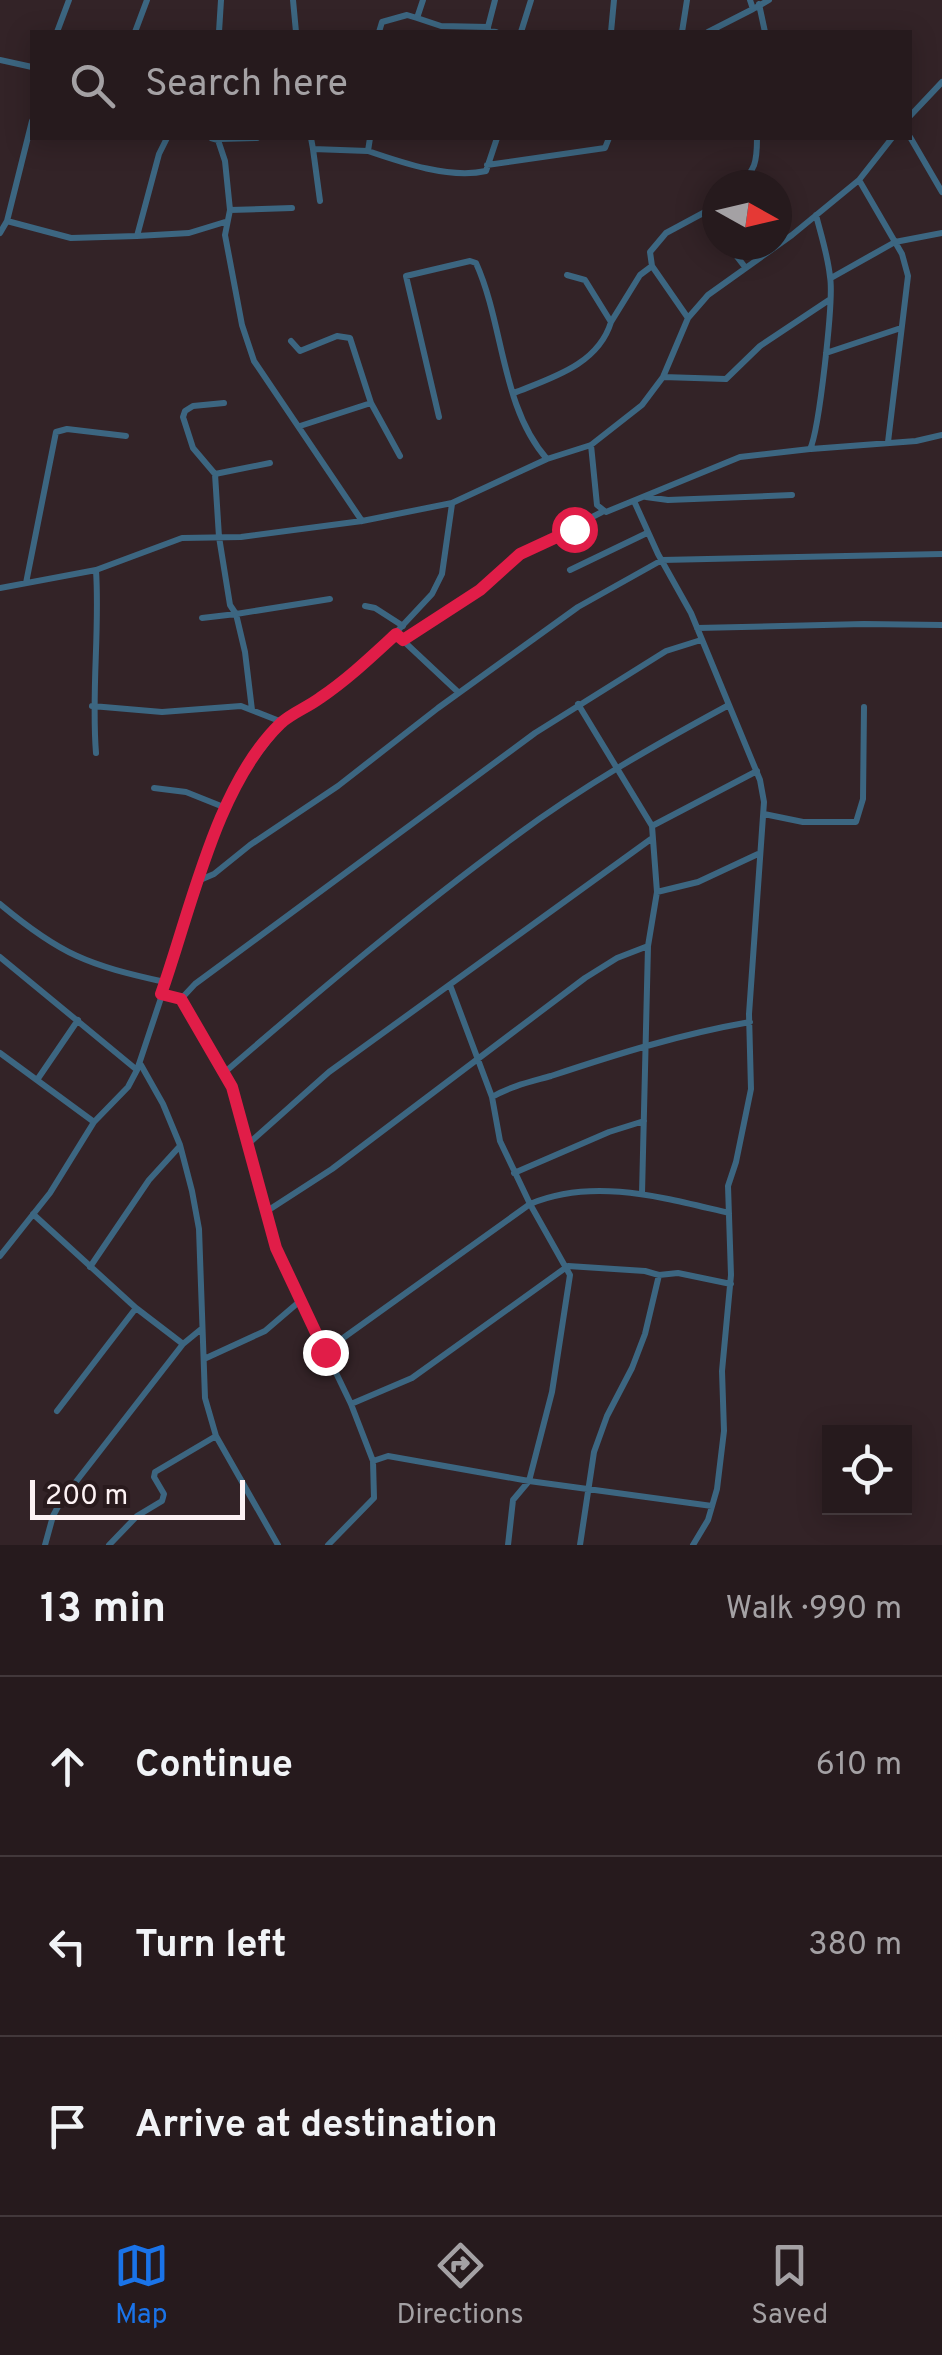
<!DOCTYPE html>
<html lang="en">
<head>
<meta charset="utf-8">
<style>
	:root { --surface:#261a1d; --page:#2e2326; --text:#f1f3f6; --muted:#a4a1a4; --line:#42383b; --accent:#1a73e8 }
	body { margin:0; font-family:Overpass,sans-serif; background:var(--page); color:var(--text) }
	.controls { position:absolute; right:30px; bottom:30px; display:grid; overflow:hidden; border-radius:0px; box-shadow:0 5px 25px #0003 }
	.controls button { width:90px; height:90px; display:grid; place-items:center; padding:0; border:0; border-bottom:2px solid var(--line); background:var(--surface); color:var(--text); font:50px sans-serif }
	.compass { position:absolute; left:702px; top:170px; width:90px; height:90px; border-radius:50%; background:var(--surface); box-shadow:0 5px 25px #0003; rotate:98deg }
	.scale { position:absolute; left:30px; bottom:25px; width:215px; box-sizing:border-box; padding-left:10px; border:5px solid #fdf2f4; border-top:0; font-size:28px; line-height:35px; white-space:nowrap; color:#fdf2f4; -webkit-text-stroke:8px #291a1d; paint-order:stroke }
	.stop { position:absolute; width:30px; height:30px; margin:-22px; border:8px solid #e11d48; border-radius:50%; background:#fff }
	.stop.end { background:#e11d48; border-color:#fff; box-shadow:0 2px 10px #0008 }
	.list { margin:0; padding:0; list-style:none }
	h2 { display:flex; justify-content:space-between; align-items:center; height:130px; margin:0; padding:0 40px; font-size:42px }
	h2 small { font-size:32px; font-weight:400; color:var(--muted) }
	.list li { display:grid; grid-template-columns:65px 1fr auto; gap:30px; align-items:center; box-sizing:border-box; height:180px; padding:0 40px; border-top:2px solid var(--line) }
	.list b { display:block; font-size:38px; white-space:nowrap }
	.list em { font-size:32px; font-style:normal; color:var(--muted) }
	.icon { flex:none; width:55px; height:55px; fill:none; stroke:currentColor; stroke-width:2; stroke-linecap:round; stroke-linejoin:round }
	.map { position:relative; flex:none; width:942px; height:1545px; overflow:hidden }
	.search { position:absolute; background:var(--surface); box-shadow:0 5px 25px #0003; left:30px; right:30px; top:30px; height:110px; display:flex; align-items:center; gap:25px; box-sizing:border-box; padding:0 35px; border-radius:0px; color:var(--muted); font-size:38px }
	.sheet { height:670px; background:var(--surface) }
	nav { display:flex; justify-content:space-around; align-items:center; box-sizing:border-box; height:140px; border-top:2px solid var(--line); background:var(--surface); font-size:28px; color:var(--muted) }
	nav a { display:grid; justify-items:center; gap:5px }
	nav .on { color:var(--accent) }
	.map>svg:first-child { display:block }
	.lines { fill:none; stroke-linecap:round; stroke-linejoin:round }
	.street { stroke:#3c6681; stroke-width:6 }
	.route { stroke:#e11d48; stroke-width:12 }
</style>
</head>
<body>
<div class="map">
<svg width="942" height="1545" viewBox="0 0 942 1545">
	<rect width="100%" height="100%" fill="#332327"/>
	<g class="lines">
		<!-- street -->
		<path class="street" d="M293,0L296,32
			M423,0L417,18L441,26L488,27
			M495,0L488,27V31L496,32
			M750,0L753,9L769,0
			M759,4L765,32
			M57,32L69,0
			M135,32L147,0
			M219,32L221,0
			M379,32L382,22L407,15L417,18
			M521,32L531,0
			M611,32L614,0
			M682,32L687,0
			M708,32L753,9
			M0,60L32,67
			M910,116L942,82
			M910,137L942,192
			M211,138L218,140L225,161L230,210L292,208
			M311,138L313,149L368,151L370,138
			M219,139L257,138
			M313,149L320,201
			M368,151C403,163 450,179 486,171L497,138
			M487,165L605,148L609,138
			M859,180L902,254L908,276L888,442
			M736,185C756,173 757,160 757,138
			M717,197L705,212L717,229
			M230,210L225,235L242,325L254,361L362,521
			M7,221L71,238L137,236L159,154L167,138
			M0,233L7,221L32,121
			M137,236L189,233L225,222
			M728,245L745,267
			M652,266L688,318
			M567,275L585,280L611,322L640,275L652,266L650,252L666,233L705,212
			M831,278L895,242L942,233
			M291,341L300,351L337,336L350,338L371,403
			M826,353L901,328
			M663,377L726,379L760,346L829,300
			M514,393C551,378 598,365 611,322
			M224,403L193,406L185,411L183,417L193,448L215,474L219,537L230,605L236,614L330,599
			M439,417L406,276L470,261L476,263C504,325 501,407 547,459
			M300,426L371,403L400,456
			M591,445L597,505L606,512L740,457L810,449C819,431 834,299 830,277C828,256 821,235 816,215
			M811,449L916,441L942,435
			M215,474L270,463
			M646,497L668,500L792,495
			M634,501L658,554L691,613L760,780L764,802L749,1014L751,1089L736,1162L728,1186L731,1275L722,1371L724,1431L717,1489L708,1520L693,1545
			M570,570L647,533
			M26,583L56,432L67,429L126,436
			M0,588L96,570L182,538L241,537L362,521L452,503L547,459L591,445L642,405L663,377L688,318L708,295L792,235L859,180L892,138
			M365,606L375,608L403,626
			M202,618L236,614L245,652L252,710
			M697,628L864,624L942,625
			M396,634L459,693
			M403,640L481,590L520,554L602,512
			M578,704L652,826L657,892L648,946L642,1194
			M92,706L162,712L241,706L282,722
			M96,753C91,691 100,631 96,570
			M154,788L186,792L226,808
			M764,814L803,822H856L863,799L864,707
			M652,826L757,771
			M200,880L214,874L250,845L338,786L438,708L578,607L662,560L942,554
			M657,892L698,882L758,854
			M0,904C61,955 88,965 165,982
			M0,957L137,1070
			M450,985L492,1097L500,1141L530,1204L570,1275L552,1392L529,1481L513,1500L508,1545
			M161,993L181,999
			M181,999L195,984L535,733L666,651L701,640
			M181,999L232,1087L276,1248L351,1404L373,1461L374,1498L328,1545
			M0,1053L94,1122
			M141,1065L163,1104L180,1145L192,1191L199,1229L205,1398L216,1436L278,1545
			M225,1072C320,990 416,909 517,835C583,786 655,745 727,706
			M37,1080L78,1020
			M492,1097C511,1086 530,1082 551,1076C617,1054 681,1034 750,1022
			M248,1144L329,1072L651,839
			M514,1173L609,1132L644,1121
			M264,1213L332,1169L585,978L617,958L648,946
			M33,1214L136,1308L183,1344
			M0,1256L50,1193L94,1122L128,1087L137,1070L219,824L241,776L283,722L321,698L374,656L432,594L442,574L452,504
			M90,1267L149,1180L180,1146
			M325,1351L530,1204C594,1177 664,1198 729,1213
			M204,1359L265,1331L300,1301
			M351,1404L412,1378L568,1266L645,1271L659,1275L678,1273L731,1284
			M57,1411L136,1308
			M373,1461L388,1456L529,1481L712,1506
			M45,1545L53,1516L61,1501L183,1344L200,1330
			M109,1545L137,1516L162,1501L164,1494L154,1477L155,1472L216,1436
			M580,1545L594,1452L607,1416L632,1368L645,1334L659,1275"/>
	</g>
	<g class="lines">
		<!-- route -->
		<path class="route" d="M325,1352L276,1248L232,1087L181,999L161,994C191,910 216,785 281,723C292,713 308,707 320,698C348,679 371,657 396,634L403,640L480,590L520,554L574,529"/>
	</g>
</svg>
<div class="controls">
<button><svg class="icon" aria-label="locate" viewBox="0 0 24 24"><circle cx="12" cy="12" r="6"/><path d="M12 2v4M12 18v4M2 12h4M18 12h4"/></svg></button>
</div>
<svg class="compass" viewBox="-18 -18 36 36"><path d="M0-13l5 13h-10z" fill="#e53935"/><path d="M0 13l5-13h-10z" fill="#a4a1a4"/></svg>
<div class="scale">200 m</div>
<div class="stop" style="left:574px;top:529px"></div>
<div class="stop end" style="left:325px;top:1352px"></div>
<div class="search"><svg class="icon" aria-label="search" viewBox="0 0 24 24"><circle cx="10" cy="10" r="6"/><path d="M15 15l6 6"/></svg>Search here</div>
</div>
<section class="sheet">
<h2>13 min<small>Walk · 990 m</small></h2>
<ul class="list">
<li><svg class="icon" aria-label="ahead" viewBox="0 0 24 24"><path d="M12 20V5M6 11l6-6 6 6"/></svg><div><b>Continue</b></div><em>610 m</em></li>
<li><svg class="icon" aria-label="left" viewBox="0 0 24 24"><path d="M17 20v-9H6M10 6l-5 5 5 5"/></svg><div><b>Turn left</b></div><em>380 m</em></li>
<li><svg class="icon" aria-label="arrive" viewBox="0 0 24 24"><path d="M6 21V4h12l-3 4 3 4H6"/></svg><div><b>Arrive at destination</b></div></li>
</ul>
</section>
<nav>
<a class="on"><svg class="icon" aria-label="map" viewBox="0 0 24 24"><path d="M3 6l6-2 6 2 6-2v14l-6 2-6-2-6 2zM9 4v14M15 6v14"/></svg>Map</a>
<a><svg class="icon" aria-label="directions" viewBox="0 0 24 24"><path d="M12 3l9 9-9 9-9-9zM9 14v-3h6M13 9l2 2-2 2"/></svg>Directions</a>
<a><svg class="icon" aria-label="saved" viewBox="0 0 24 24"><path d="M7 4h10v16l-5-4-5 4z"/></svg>Saved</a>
</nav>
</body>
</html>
